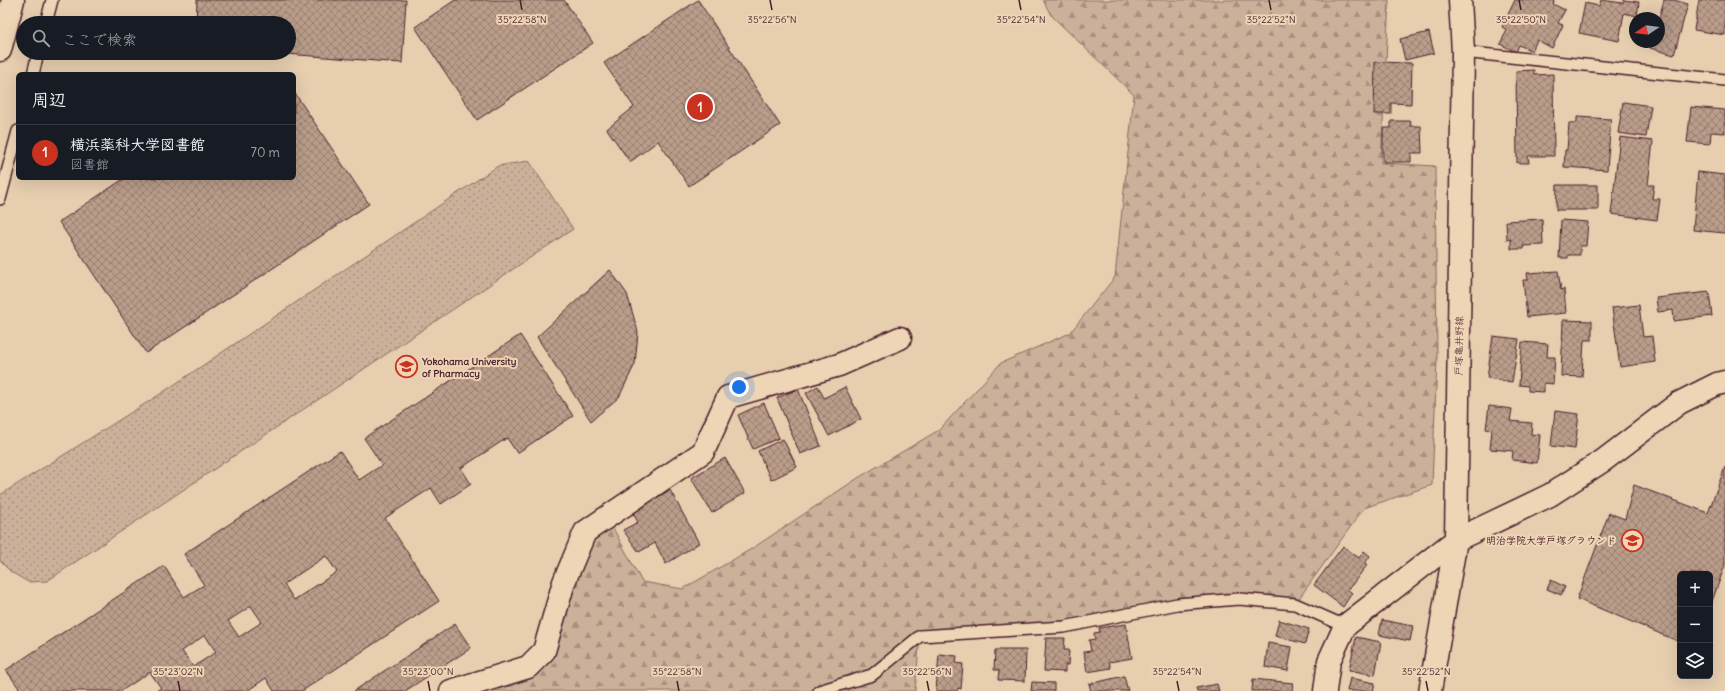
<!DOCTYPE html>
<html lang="ja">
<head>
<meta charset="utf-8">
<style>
	:root { --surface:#171b24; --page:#242831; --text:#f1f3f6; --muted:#9ea1a6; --line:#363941; --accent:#c8321e }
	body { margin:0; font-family:Delius,"Klee One",sans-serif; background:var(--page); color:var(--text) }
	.controls { position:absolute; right:12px; bottom:12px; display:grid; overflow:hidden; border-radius:6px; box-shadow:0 4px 16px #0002 }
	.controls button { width:36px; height:36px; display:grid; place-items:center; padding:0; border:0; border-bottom:1px solid var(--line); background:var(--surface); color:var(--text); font:20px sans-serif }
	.compass { position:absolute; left:1629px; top:12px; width:36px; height:36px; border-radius:50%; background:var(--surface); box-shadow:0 4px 16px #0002; rotate:257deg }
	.you { position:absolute; left:739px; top:387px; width:14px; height:14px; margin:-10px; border:3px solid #fff; border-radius:50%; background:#1a73e8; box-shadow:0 0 0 6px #1a73e833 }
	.badge { display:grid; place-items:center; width:26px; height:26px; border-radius:50%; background:var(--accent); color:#fff; font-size:13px; font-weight:700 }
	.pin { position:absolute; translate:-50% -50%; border:2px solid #fff; box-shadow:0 1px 4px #0006 }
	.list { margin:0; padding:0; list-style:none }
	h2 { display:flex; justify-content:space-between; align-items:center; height:52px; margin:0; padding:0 16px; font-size:17px }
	h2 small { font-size:13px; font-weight:400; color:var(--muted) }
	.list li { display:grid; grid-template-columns:26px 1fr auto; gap:12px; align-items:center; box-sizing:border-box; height:56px; padding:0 16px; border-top:1px solid var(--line) }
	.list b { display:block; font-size:15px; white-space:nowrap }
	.list p { margin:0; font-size:13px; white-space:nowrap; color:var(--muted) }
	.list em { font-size:13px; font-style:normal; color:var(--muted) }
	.icon { flex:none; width:22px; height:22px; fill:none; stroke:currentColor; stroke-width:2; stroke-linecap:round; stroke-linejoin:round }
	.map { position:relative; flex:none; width:1725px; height:691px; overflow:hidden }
	.search { position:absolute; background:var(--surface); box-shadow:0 4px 16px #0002; left:16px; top:16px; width:280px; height:44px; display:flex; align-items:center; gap:10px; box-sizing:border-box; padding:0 14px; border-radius:22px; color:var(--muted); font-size:15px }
	.panel { position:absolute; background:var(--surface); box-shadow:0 4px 16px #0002; left:16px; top:72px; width:280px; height:108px; border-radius:6px }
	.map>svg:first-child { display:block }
	.grass { fill:url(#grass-dots); stroke:#8b6862 }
	.forest { fill:url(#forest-firs); stroke:#8b6862 }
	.building { fill:url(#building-cross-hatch); stroke:#4a1f2b; fill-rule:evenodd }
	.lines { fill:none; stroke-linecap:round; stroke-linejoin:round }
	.lane-casing { stroke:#4a1f2b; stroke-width:14 }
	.street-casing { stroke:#4a1f2b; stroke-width:25 }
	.secondary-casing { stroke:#4a1f2b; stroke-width:25 }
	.lane { stroke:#edd5b5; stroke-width:11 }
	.street { stroke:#edd5b5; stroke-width:22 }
	.secondary { stroke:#edd5b5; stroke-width:22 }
	.ticks { fill:none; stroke:#4a1f2b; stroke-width:1.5 }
	.labels { text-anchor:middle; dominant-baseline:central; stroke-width:4; stroke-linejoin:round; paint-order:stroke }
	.street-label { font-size:10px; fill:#4a1f2b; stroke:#edd5b5 }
	.poi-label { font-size:10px; font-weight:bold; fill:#4a1f2b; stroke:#edd5b5; text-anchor:start }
	.ticks-label { font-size:10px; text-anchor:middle; fill:#4a1f2b; stroke:#edd5b5; stroke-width:4; stroke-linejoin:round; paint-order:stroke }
</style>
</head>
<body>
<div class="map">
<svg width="1725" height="691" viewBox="0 0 1725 691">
	<defs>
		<pattern id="grass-dots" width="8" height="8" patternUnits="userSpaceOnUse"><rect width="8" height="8" fill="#ccb19a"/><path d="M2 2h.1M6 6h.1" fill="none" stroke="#a88f7e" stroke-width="1.8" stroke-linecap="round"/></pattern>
		<pattern id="forest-firs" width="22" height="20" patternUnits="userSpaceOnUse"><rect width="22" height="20" fill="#ccb19a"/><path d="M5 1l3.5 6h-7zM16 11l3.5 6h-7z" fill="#a88f7e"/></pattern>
		<pattern id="building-cross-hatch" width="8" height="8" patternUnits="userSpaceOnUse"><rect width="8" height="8" fill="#ba9d8a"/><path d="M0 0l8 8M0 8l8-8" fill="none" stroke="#997f71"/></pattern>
	</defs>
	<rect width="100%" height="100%" fill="#e6ceaf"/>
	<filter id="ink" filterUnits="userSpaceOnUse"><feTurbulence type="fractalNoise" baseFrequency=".025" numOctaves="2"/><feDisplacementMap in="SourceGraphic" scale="8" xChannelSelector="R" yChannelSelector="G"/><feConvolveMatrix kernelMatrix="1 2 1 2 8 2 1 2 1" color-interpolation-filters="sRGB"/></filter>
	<g filter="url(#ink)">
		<!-- grass -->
		<path class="grass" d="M529,161L573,229L47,581L28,582L11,572L0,561V495L159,395L498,166Z"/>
		<!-- forest -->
		<path class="forest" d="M1043,0H1389L1381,163L1435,166L1437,360L1432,485L1364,508L1295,604L1194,603L1064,627L920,636L915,691H451L528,667L564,582L607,517L642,582L683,589L753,548L858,478L939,430L1001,363L1070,333L1115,277L1134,95L1051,15Z"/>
		<!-- building -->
		<path class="building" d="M197,0H406L402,63L274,53H289V23H196Z
			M455,0H564L593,43L477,120L415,27Z
			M698,0L780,125L689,186L658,141L630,162L607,129L634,107L604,63Z
			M1515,0H1552L1554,1L1553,4L1565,10L1558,23L1563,25L1552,48L1537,40L1532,51L1519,45L1516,52L1500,44L1507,30L1502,27Z
			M1601,0L1623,3L1624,0L1639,2L1637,16L1624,13L1619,41L1579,33L1585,3L1599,6Z
			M1664,0H1674L1688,4L1674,55L1650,48L1652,42H1659V18Z
			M1699,0H1725V35L1694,30Z
			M1429,32L1434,53L1405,60L1400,39Z
			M1375,62L1412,63L1411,104L1391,103V114H1374Z
			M1534,70V75L1553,74L1554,156H1528L1529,163H1517L1516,71Z
			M294,92L369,204L146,353L59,222L125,178H294Z
			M1623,102L1651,106L1646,137L1618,133Z
			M1691,107L1725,110V133L1711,132L1710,144L1687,142Z
			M1577,117L1611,119L1607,170L1564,167L1565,150H1567L1569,123H1577Z
			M1391,121H1411L1410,126H1421L1422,153H1411V162H1383V128H1391Z
			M1620,137L1653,141L1648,185H1654L1652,199H1660L1657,220L1611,214Z
			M1698,172L1725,175V233L1693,230Z
			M1557,185H1598V210H1556Z
			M1542,219L1543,245L1523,246L1524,249H1511V239L1507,240L1506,221Z
			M1561,220L1588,222L1586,246H1580V255H1568V258H1559Z
			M610,270L627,294L638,332L635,364L619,397L591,421L537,337Z
			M1558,271L1561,290L1564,289L1566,313L1527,317L1523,280H1528L1527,273Z
			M1709,292L1712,316L1674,321L1673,310L1658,312L1656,298Z
			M1639,305L1643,337L1652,336L1655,362L1620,367L1612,308Z
			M1563,320L1592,321V340H1584L1582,377L1561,376Z
			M520,335L573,416L517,453L507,438L461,468L471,484L441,504L431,488L385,518L439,601L302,691H274L266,678L247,691H156L161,688L150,672L121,691H21L6,670L164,566L184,597L204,585L184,554L340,451L359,480L382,465L364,438ZM326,556L337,572L294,600L284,584ZM251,606L262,622L239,637L228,621ZM205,635L216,652L193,667L182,651Z
			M1493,336L1519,339L1512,382L1487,378Z
			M1522,342L1548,344L1547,357H1555L1553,384L1544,383V392L1528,391V386L1519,385Z
			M818,386L824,398L845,387L861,419L829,436L806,393Z
			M798,389L821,446L800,454L777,398Z
			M764,403L779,438L753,449L738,415Z
			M1489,406L1512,409L1510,421L1532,423L1531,434L1540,435L1537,463L1512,460L1513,451L1490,449L1492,430L1486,429Z
			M1555,411L1579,414L1575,449L1551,446Z
			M783,439L797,467L771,480L758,451Z
			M725,458L745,493L712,513L691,478Z
			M1725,467V565L1710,607V574H1680V642L1577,599L1609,513L1625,519L1634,485L1708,513Z
			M670,490L699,543L666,564L655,543L639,552L623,530L638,522L632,512Z
			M1343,546L1359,558L1364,551L1370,556L1365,563L1367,565L1348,590L1352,593L1343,607L1314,585Z
			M1551,580L1565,587L1561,595L1547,589Z
			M1279,620L1309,629L1305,644L1275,636Z
			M1382,620L1413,626L1410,641L1379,635Z
			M455,624L471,648L405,691H354Z
			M1126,624L1132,658L1109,662L1111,668L1087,672L1084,652L1091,651L1089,640L1095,639L1094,633L1100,632L1099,628Z
			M1356,637L1381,642L1375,675L1349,670Z
			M1046,638H1065L1064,650H1069L1068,665H1065V672L1044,671Z
			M1268,643L1292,647L1288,671L1265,667Z
			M995,650H1026L1025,681L998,680L999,670H994Z
			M939,654L957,656L956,663L963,664L961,689L958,688L957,691H936Z
			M1124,676L1128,691H1091L1089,684Z
			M1350,678L1375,683L1373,691H1347Z
			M1253,679L1293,683L1292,691H1252Z
			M1032,682L1054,683V691H1031Z
			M1217,684L1219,691H1197L1196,688Z"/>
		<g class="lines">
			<defs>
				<path id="lane" d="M46,23L52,0
					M1463,52L1725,80
					M33,74L38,53
					M0,199L18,131
					M819,691L872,675L920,636L1064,627L1177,604L1239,599L1295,604L1345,626"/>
				<path id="street" d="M451,691L528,667L544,651L564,582L585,532L703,452L728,397L839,365L900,338
					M1325,691L1329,661L1345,626L1456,540"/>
				<path id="secondary" d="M0,50L13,0
					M1456,540L1550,495L1604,460L1679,403L1717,384L1725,382
					M1430,691L1456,540L1463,52L1460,0"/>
			</defs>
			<!-- lane casing -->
			<use href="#lane" class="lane-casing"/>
			<!-- street casing -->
			<use href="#street" class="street-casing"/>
			<!-- secondary casing -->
			<use href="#secondary" class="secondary-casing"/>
			<!-- lane -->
			<use href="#lane" class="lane"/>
			<!-- street -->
			<use href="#street" class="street"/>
			<!-- secondary -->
			<use href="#secondary" class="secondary"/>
		</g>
	</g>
	<!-- ticks -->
	<path class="ticks" d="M520,0L522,10M770,0L772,10M1019,0L1021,10M1269,0L1271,10M1519,0L1521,10M178,681L180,691M428,681L430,691M677,681L679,691M927,681L929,691M1177,681L1179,691M1426,681L1428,691"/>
	<!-- icons -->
	<defs>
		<symbol id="university-ring" viewBox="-11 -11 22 22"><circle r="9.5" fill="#edd5b5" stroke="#c8321e" stroke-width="1.5"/><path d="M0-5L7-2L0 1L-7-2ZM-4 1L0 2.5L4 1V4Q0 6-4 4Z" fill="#c8321e"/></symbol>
	</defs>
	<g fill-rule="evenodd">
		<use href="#university-ring" x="394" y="354" width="25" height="25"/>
		<use href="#university-ring" x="1620" y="528" width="25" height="25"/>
	</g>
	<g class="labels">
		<!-- street labels -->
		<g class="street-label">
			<text transform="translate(1459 346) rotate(-89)">戸塚亀井野線</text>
		</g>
		<!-- poi labels -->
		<g class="poi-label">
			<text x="422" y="361">Yokohama University<tspan x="422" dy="12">of Pharmacy</tspan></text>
			<text x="1616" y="540" text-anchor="end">明治学院大学戸塚グラウンド</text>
		</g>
	</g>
	<g class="ticks-label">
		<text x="522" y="23">35°22'58"N</text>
		<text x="772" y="23">35°22'56"N</text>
		<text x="1021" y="23">35°22'54"N</text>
		<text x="1271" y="23">35°22'52"N</text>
		<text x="1521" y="23">35°22'50"N</text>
		<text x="178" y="675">35°23'02"N</text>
		<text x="428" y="675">35°23'00"N</text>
		<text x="677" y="675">35°22'58"N</text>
		<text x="927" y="675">35°22'56"N</text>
		<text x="1177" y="675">35°22'54"N</text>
		<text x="1426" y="675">35°22'52"N</text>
	</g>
</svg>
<div class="controls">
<button>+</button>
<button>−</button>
<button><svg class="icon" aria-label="layers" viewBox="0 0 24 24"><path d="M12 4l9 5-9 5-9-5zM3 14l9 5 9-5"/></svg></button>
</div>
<svg class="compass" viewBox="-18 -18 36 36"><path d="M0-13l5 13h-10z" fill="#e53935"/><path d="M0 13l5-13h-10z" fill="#9ea1a6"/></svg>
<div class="you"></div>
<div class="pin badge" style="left:700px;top:107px">1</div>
<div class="search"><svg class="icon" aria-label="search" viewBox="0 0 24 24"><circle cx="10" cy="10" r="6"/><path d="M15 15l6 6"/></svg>ここで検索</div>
<section class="panel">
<h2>周辺<small></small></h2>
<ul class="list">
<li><span class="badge">1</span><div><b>横浜薬科大学図書館</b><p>図書館</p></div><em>70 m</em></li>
</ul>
</section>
</div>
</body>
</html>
